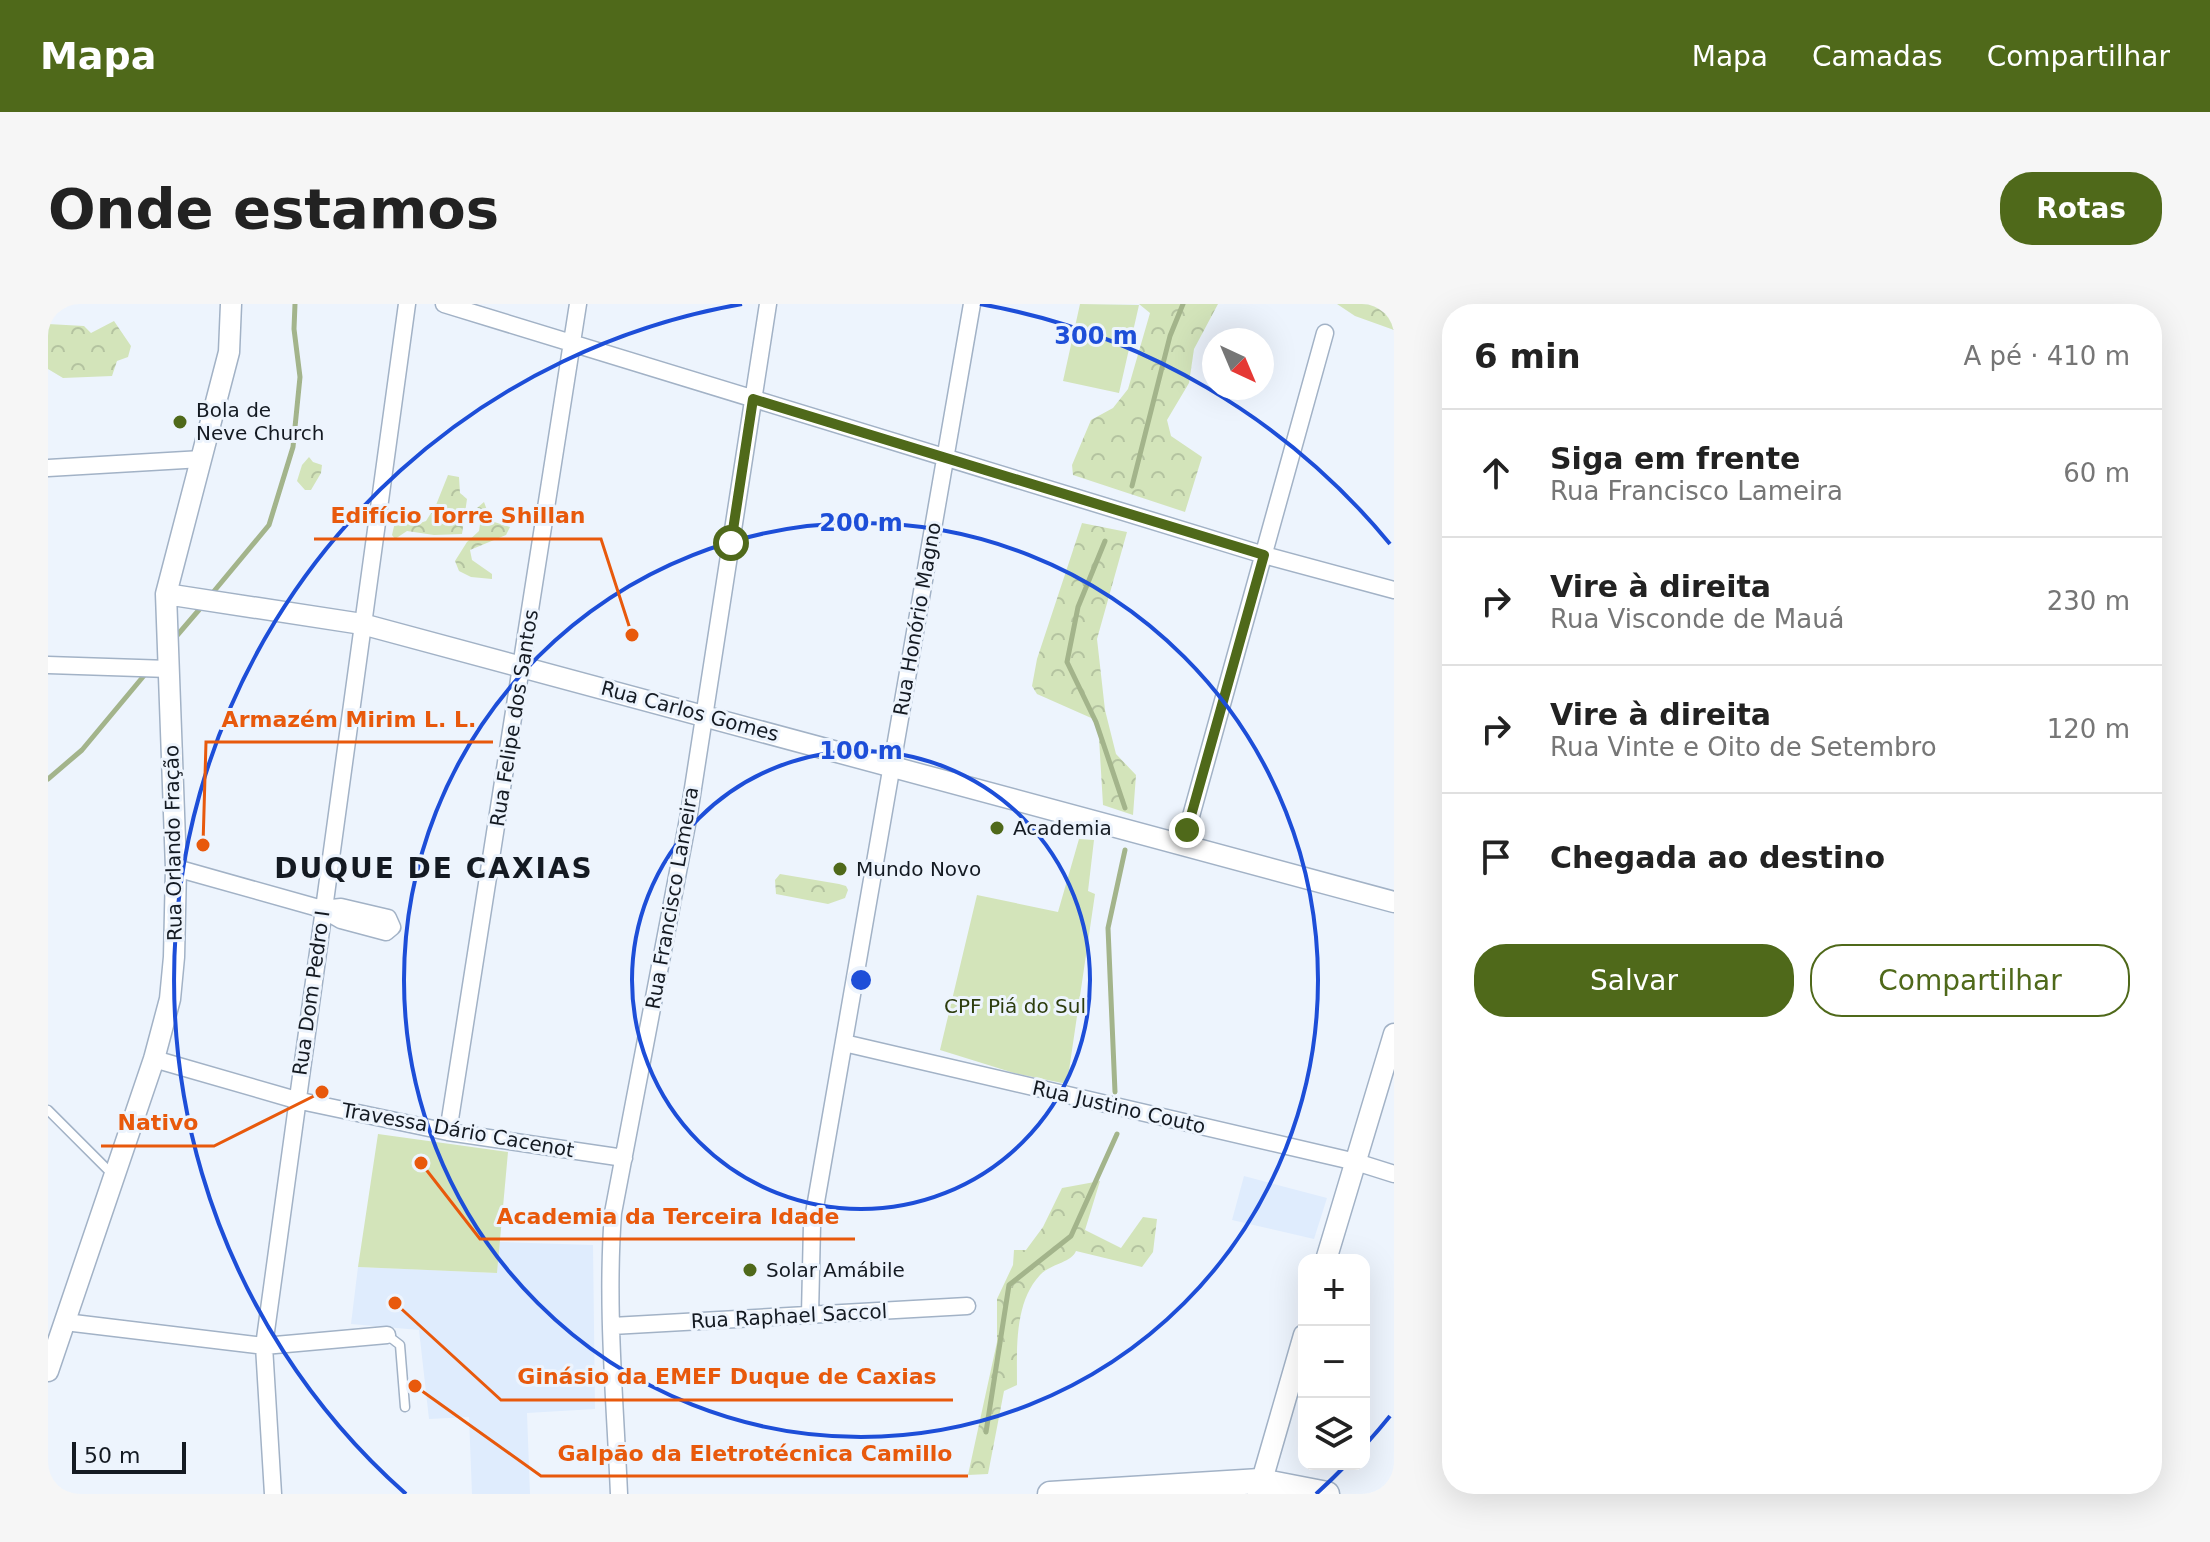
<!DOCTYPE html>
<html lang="pt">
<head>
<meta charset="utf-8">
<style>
	:root { --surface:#fff; --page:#f6f6f6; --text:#222; --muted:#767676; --line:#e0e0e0; --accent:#4f691a }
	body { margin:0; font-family:"DejaVu Sans",sans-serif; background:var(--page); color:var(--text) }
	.controls { position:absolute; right:24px; bottom:24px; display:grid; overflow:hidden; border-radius:16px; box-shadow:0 8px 32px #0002 }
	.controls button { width:72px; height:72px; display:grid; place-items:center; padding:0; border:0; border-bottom:2px solid var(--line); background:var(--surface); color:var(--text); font:40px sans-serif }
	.compass { position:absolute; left:1154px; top:24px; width:72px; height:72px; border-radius:50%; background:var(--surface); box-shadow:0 8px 32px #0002; rotate:136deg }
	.scale { position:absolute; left:24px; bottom:20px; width:114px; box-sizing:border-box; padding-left:8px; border:4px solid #141a22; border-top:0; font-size:22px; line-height:28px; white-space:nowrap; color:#141a22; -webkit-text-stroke:6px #edf4fd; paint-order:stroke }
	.stop { position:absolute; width:24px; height:24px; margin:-18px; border:6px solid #4f691a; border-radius:50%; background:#fff }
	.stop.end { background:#4f691a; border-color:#fff; box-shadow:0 2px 8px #0008 }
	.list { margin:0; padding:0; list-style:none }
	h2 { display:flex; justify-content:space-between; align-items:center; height:104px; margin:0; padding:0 32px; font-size:34px }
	h2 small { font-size:26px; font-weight:400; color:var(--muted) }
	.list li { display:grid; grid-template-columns:52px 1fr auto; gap:24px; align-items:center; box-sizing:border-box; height:128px; padding:0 32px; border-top:2px solid var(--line) }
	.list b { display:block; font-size:30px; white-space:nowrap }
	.list p { margin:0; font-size:26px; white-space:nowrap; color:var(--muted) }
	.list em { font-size:26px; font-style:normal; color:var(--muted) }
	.actions { display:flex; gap:16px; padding:24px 32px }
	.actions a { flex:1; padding:18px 0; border:2px solid var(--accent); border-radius:32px; text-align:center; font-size:28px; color:var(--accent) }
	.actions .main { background:var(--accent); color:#fff }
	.icon { flex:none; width:44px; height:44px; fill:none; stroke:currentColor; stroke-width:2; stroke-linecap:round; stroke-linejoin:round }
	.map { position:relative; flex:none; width:1346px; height:1190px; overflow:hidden; border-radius:32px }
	header { display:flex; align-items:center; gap:48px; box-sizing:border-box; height:112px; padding:0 40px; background:var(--accent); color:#fff }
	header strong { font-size:38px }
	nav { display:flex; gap:44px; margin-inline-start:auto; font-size:28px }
	.intro { display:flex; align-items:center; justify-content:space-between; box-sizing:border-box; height:192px; padding:0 48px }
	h1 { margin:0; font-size:56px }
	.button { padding:20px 36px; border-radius:32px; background:var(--accent); color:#fff; font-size:28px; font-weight:700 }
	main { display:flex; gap:48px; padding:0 48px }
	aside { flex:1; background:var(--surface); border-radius:32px; box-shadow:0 8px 32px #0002 }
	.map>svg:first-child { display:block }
	.built { fill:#dfecfd }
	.forest { fill:url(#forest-crowns) }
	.park { fill:#d3e4ba }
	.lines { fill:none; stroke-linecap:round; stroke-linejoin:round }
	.stream { stroke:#a3b48b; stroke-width:5 }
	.service-casing { stroke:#a2b2c6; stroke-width:11 }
	.minor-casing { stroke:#a2b2c6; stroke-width:19 }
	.tertiary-casing { stroke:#a2b2c6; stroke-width:23 }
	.secondary-casing { stroke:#a2b2c6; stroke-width:27 }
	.service { stroke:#fff; stroke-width:8 }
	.minor { stroke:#fff; stroke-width:16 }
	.tertiary { stroke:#fff; stroke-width:20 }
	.secondary { stroke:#fff; stroke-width:24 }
	.route { stroke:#4f691a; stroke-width:10 }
	.ring { fill:none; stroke:#1d4ed8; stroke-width:4 }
	.poi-dot { fill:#4f691a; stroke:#edf4fd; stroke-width:3 }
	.labels { text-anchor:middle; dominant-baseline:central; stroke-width:6; stroke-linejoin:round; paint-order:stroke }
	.poi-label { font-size:20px; fill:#141a22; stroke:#edf4fd; text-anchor:start }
	.street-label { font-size:20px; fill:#141a22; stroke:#edf4fd }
	.park-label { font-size:20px; fill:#2d3d0e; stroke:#edf4fd }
	.district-label { font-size:28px; font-weight:bold; letter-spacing:2px; fill:#141a22; stroke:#edf4fd }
	.centre { fill:#1d4ed8; stroke:#edf4fd; stroke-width:4 }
	.ring-label { font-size:24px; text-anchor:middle; font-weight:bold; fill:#1d4ed8; stroke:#edf4fd; stroke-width:6; stroke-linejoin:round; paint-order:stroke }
	.leader { fill:none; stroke:#e8590c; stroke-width:3 }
	.callout-dot { fill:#e8590c; stroke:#edf4fd; stroke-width:3 }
	.callout-label { font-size:22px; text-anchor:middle; font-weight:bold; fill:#e8590c; stroke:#edf4fd; stroke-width:6; stroke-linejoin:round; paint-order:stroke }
</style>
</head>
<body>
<header>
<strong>Mapa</strong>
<nav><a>Mapa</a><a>Camadas</a><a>Compartilhar</a></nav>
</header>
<div class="intro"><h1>Onde estamos</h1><a class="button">Rotas</a></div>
<main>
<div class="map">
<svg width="1346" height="1190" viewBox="0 0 1346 1190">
	<defs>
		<pattern id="forest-crowns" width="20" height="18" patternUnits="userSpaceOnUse" patternTransform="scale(2)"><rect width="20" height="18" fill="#d3e4ba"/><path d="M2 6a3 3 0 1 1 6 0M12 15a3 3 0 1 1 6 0" fill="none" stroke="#b4c3a0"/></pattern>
	</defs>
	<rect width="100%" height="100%" fill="#edf4fd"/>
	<!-- built -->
	<path class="built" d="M1196,872L1279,894L1266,935L1184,916Z
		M451,938L545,941L547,1105L479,1109L482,1190H424L421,1113L381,1115L371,1026L303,1020L310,963L449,969Z"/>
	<!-- forest -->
	<path class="forest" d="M1091,0H1170L1146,45L1141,79L1119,116L1123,132L1154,153L1137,208L1025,171L1024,161L1043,116L1065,104L1080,85L1102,9Z
		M1289,0H1346V26L1307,12Z
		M66,17L83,42L80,53L69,57L64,72L15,74L0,65V20L36,22L43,29Z
		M261,153L265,158L274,161L273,169L263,186H257L249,177L254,161Z
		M400,171L411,173L412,189L419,195L414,230L386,231L359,227L347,235L344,231L347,218L360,214L369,220L378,217L388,201Z
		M436,198L443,217L462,223L458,231L422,246L424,256L444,270V275L423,273L411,267L407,257L419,238L431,227L433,213L429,204Z
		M1034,219L1079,228L1049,335L1057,406L1068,450L1088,471L1085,511L1055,501L1050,417L989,390L984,382L989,355Z
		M732,570L791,580L798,582L800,586L797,594L780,600L728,590L727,576Z
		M1052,877L1037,926L1073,944L1095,913L1109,915L1105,948L1094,963L1028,947C1023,959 1002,960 992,971C966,999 969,1045 969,1081L956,1087L940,1170L920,1171L949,1038V995L965,961L966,946H978L995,923L1014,884Z"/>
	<!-- park -->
	<path class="park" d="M1032,0L1091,1L1071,89L1015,77Z
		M1031,535L1046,536L1040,587L1047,590L1019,780L966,769L892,746L929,591L1010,608Z
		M330,830L460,848L449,969L310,963Z"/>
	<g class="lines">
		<!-- stream -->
		<path class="stream" d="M1084,182L1122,32L1135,0
			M1057,237L1030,303L1019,358L1048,418L1077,504
			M162,292L221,221L245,143L252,73L246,25L247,0
			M126,335L156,300
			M0,475L34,446L99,368
			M1067,788L1060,624L1077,546
			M938,1128L961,981L1023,932L1069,830"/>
		<defs>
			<path id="service" d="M0,806L66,872
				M339,1031L352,1041L357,1103"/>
			<path id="minor" d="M396,0L1216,251L1346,286
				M0,164L154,155
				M0,361L121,365
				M1135,541L1277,29
				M128,564L274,605L293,616L338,628L344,623L340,614L293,603L274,605
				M796,739L1308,858L1346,870
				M106,755L248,796L400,828L576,854
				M400,828L530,0
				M762,1011L764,921L924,0
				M17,1018L216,1042L339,1031
				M564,1022L919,1002
				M225,1190L216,1042L359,0
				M571,1190C567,1097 558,1002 565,909L641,510L720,0"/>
			<path id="tertiary" d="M118,290L314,320L1346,598
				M1278,956L1346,730
				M0,1067L106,755L122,695L126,653L128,564L118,290L181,48L183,0
				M1210,1190L1256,1031"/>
			<path id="secondary" d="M1002,1190L1212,1177L1279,1190"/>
		</defs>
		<!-- service casing -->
		<use href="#service" class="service-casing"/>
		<!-- minor casing -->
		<use href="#minor" class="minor-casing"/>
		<!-- tertiary casing -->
		<use href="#tertiary" class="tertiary-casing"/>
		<!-- secondary casing -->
		<use href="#secondary" class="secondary-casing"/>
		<!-- service -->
		<use href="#service" class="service"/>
		<!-- minor -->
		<use href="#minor" class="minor"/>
		<!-- tertiary -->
		<use href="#tertiary" class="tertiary"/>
		<!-- secondary -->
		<use href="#secondary" class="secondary"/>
	</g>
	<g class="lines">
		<!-- route -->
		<path class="route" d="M683,239L705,95L1216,251L1139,526"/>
	</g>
	<!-- distance rings -->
	<g class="ring">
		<circle cx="813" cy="676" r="229"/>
		<circle cx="813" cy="676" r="457"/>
		<path d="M1342 1112A686 686 0 0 1 1319 1139M1298 1161A686 686 0 0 1 1268 1190M358 1190A686 686 0 0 1 694 0M932 0A686 686 0 0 1 1342 240"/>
	</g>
	<!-- markers -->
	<g class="poi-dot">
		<circle cx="132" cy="118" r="8"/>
		<circle cx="949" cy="524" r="8"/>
		<circle cx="792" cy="565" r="8"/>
		<circle cx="702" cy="966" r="8"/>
	</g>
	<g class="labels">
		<!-- poi labels -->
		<g class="poi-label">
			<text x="148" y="106">Bola de<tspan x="148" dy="23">Neve Church</tspan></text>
			<text x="965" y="524">Academia</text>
			<text x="808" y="565">Mundo Novo</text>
			<text x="718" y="966">Solar Amábile</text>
		</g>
		<!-- street labels -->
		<g class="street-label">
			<text transform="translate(869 315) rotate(-80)">Rua Honório Magno</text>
			<text transform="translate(642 407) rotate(15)">Rua Carlos Gomes</text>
			<text transform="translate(466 414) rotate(-81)">Rua Felipe dos Santos</text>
			<text transform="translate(125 539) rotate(-91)">Rua Orlando Fração</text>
			<text transform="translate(624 594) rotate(-80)">Rua Francisco Lameira</text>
			<text transform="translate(263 689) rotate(-82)">Rua Dom Pedro I</text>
			<text transform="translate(1071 803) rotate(13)">Rua Justino Couto</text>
			<text transform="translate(410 826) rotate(10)">Travessa Dário Cacenot</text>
			<text transform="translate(741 1012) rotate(-3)">Rua Raphael Saccol</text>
		</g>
		<!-- park labels -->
		<g class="park-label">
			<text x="967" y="702">CPF Piá do Sul</text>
		</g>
		<!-- district labels -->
		<g class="district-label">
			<text x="386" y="564">DUQUE DE CAXIAS</text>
		</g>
	</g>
	<circle cx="813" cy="676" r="12" class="centre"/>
	<g class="ring-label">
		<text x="1048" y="40">300 m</text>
		<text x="813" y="227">200 m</text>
		<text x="813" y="455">100 m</text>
	</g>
	<!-- callouts -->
	<path class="leader" d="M584 331L553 235H266M155 541L158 438H445M274 788L166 842H53M373 859L432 935H807M347 999L453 1096H905M367 1082L493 1172H920"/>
	<g class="callout-dot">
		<circle cx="584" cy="331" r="8"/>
		<circle cx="155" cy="541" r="8"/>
		<circle cx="274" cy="788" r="8"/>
		<circle cx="373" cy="859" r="8"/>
		<circle cx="347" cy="999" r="8"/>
		<circle cx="367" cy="1082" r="8"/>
	</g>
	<g class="callout-label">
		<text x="410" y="219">Edifício Torre Shillan</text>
		<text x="301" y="423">Armazém Mirim L. L.</text>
		<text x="110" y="826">Nativo</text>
		<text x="620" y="920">Academia da Terceira Idade</text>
		<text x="679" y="1080">Ginásio da EMEF Duque de Caxias</text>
		<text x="707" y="1157">Galpão da Eletrotécnica Camillo</text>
	</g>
</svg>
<div class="controls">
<button>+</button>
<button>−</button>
<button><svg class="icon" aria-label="layers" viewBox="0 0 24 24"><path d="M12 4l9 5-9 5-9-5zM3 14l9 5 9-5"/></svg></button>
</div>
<svg class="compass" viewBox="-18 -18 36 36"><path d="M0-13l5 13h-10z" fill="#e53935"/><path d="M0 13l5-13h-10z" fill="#767676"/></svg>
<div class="scale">50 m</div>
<div class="stop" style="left:683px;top:239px"></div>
<div class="stop end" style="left:1139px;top:526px"></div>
</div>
<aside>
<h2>6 min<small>A pé · 410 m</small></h2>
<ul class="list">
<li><svg class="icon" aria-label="ahead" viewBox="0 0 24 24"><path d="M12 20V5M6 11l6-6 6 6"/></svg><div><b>Siga em frente</b><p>Rua Francisco Lameira</p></div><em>60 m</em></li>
<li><svg class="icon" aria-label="right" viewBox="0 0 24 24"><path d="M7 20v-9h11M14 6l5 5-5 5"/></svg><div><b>Vire à direita</b><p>Rua Visconde de Mauá</p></div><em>230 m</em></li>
<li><svg class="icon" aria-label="right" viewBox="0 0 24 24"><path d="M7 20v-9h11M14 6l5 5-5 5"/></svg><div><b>Vire à direita</b><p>Rua Vinte e Oito de Setembro</p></div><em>120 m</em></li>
<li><svg class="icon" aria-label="arrive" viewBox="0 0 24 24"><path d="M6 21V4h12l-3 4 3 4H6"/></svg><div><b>Chegada ao destino</b></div></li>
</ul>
<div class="actions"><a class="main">Salvar</a><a>Compartilhar</a></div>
</aside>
</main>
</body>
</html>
